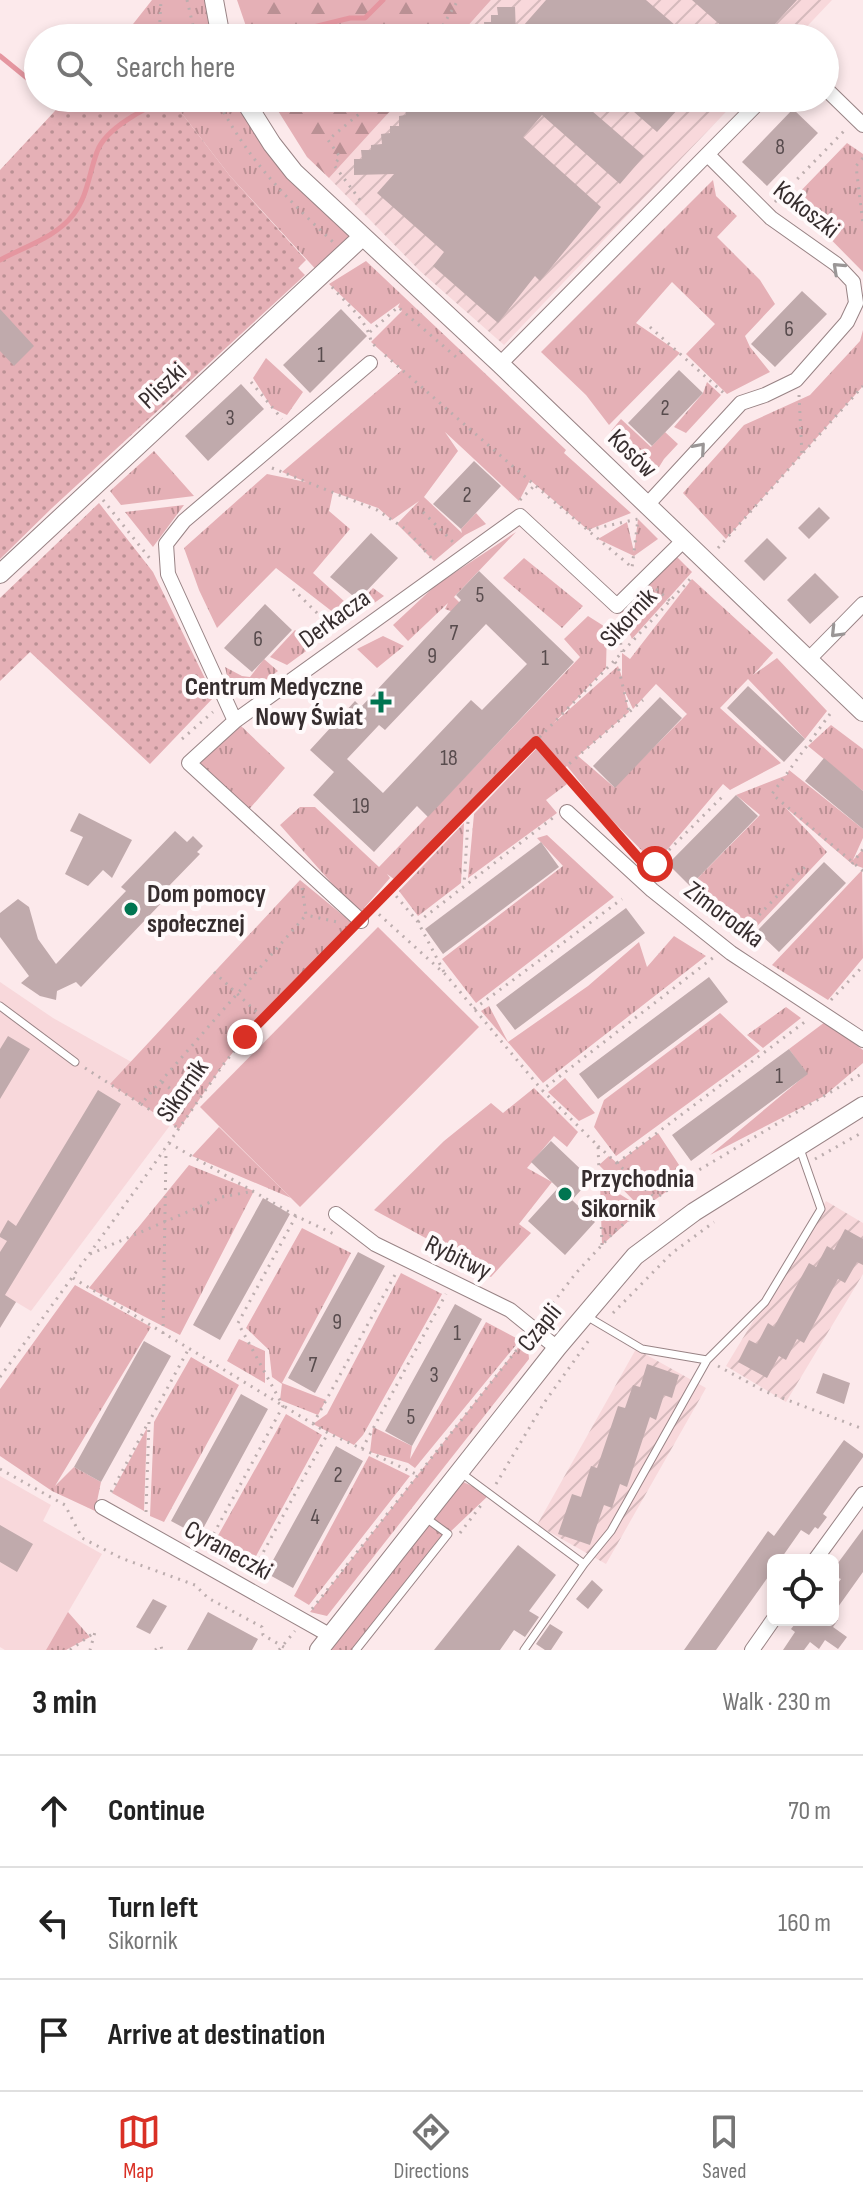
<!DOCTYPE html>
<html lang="en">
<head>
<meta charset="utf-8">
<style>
	:root { --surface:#fff; --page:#f6f6f6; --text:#222; --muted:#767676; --line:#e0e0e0; --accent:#d93025 }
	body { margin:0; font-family:"Sofia Sans Condensed",sans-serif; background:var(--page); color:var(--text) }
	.controls { position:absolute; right:24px; bottom:24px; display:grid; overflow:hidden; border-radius:12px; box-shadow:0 4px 12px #0003 }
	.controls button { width:72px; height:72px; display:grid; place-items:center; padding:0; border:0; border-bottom:2px solid var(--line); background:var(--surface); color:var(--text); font:40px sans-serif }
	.stop { position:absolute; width:24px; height:24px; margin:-18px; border:6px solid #d93025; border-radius:50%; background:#fff }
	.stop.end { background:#d93025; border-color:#fff; box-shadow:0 2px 8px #0008 }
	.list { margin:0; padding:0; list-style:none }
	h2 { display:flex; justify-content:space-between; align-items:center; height:104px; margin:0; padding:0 32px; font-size:34px }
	h2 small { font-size:26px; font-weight:400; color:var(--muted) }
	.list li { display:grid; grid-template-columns:52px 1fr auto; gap:24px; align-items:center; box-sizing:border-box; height:112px; padding:0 32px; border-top:2px solid var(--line) }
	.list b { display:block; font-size:30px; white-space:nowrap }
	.list p { margin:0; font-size:26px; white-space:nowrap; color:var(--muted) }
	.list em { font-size:26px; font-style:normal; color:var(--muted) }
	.icon { flex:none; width:44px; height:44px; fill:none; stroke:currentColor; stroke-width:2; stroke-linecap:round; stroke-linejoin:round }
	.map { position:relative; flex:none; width:863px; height:1650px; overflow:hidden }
	.search { position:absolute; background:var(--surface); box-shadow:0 4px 12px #0003; left:24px; right:24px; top:24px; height:88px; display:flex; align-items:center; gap:20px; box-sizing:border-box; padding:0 28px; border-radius:44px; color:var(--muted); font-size:30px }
	.sheet { height:440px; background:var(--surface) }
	nav { display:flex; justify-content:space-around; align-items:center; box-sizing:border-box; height:112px; border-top:2px solid var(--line); background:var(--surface); font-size:22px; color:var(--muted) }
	nav a { display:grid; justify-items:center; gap:4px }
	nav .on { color:var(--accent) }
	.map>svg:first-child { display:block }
	.built { fill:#f8d8db }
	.industrial { fill:url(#industrial-furrows) }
	.grass { fill:url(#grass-tufts); fill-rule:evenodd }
	.forest { fill:url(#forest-firs) }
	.garden { fill:url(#garden-dots) }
	.pitch { fill:#e5b0b6 }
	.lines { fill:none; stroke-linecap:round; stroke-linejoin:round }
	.stream { stroke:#e596a0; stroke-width:5 }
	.building { fill:#c0aaac; fill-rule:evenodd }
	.service-casing { stroke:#988385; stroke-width:9 }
	.minor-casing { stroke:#988385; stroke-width:16 }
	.tertiary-casing { stroke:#988385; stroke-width:20 }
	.path { stroke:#bcadae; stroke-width:3; stroke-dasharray:2 6; stroke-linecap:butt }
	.service { stroke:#fff; stroke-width:7 }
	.minor { stroke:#fff; stroke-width:14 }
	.tertiary { stroke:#fff; stroke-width:18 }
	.oneway { stroke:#9a9696 }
	.route { stroke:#d93025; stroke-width:10 }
	.poi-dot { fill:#007551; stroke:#fffafb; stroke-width:3 }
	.labels { text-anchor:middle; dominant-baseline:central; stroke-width:8; stroke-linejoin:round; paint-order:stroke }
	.number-label { font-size:22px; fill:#584c4e }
	.street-label { font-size:26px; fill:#362d2e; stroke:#fffafb }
	.poi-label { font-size:26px; font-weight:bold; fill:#362d2e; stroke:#fffafb; text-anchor:start }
</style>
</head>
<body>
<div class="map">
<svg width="863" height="1650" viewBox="0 0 863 1650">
	<defs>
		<pattern id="industrial-furrows" width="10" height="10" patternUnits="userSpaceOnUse" patternTransform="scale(2)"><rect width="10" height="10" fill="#f8d8db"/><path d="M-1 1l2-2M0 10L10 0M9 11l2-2" fill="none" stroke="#d5babc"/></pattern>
		<pattern id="grass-tufts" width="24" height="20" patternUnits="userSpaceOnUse" patternTransform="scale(2)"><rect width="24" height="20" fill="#e5b0b6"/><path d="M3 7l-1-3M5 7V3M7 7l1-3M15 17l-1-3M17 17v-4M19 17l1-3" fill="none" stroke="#ba9094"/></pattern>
		<pattern id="forest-firs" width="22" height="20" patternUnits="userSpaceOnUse" patternTransform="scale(2)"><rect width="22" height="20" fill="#e5b0b6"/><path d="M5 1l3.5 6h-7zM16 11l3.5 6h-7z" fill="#ba9094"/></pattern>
		<pattern id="garden-dots" width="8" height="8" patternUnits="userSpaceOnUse" patternTransform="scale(2)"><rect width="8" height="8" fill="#e5b0b6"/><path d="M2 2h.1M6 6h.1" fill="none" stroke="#ba9094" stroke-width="1.8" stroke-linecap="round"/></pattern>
	</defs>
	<rect width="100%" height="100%" fill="#fce9eb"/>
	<!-- built -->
	<path class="built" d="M0,982L53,1018L192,1096L31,1311L16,1302L8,1315L4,1313L0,1318Z
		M0,1476L51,1505L43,1521L102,1554L46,1650H5L0,1647Z"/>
	<!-- industrial -->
	<path class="industrial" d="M491,0H832L796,38H457Z
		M402,98H739L504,345L420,271L329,178Z
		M826,1201L863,1223V1274L786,1402L726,1366Z
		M636,1349L706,1388L606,1564L537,1525Z"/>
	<!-- grass -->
	<path class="grass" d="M152,0H214L221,38H122Z
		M170,98H243L251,114L362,237L321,275L230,176Z
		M847,143L863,154V272L792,200Z
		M713,180L716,196L737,216L717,237L760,280L775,304L745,336L750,347L770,372L727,394L686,354L715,324L672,282L636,323L680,353L609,425L586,395L541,352Z
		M366,261L566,450L564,453L631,513L588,530L530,480L519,501L445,432L458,451L424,497L462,533L461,529L476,513L486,524L465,535L434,561L397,524L419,501L392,520L378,508L333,492L329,511L350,529L313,573L345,602H360L373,588L384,596L349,621L348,618L347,623L276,568L217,628L199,590L184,548L267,474L306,482L282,472L402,370L371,342L402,311L398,307L400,303L371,324L329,284Z
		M863,330V386L726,539L683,493L744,425L810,395L860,341Z
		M266,358L303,392L287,415L272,408L253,378Z
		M707,382L721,395L686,433L674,427L703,393Z
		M621,419L651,447L665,432L678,444L664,459L656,472L611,431Z
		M154,451L194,496L121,505L110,491Z
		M184,505L153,547L125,512Z
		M638,519L658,539L634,556L598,539L627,522L634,552Z
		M516,532L454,597L478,621L445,609L448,603L408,641L393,625L436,585Z
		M673,553L692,572L632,639L617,606Z
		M524,558L583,606L562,628L503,578Z
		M692,579L773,653L753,675L777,658L827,711L805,739L748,679L720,708L781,763L730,790L723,784L655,864L605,813L567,766L562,770L539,738L398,882L387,874L390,878L359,914L280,825L300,807H315L379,867L580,657L564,639L588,616L607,628L606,668L554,723L618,666L622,677V653L630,659ZM656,684L687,714L614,787L578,756L629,712L624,690L633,709Z
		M295,630L313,646L287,665L270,657Z
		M383,636L404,646L377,668L357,649Z
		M264,659L278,671L242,697L230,688L225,667L242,676L250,677Z
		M831,725L863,749V791L808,746Z
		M241,726L285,768L245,814L195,758Z
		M538,747L567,784L546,800L557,813L468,878L474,814Z
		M789,770L863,829V838L853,860L863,849V868L852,864L785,807L827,852L745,939L685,891L760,815L736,795L787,775Z
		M464,823L461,883L418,916L399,891Z
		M547,835L614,897L476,1003L442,959L563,866L537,838Z
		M862,870L863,958L828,1000L772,965Z
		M300,880L356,926L245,1037L223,1065L179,1129L110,1084Z
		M674,936L706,956L543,1083L481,1011L489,1006L508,1042L588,986L639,942L647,967Z
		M786,1007L801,1018L763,1048L747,1035Z
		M720,1013L760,1051L616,1156L594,1127L604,1100Z
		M825,1022L863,1050V1063L824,1096L710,1155L807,1074L789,1049Z
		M565,1078L595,1113L579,1121L548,1092Z
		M534,1088L578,1132L567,1147L554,1136L527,1168L552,1182L519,1224L531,1233L491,1277L480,1273L462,1246L455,1254L374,1210L444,1141L491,1103L503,1113Z
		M219,1127L291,1198L192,1156Z
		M658,1133L687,1177L642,1209L602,1245L600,1182L639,1206L599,1165L609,1156L617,1163Z
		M189,1165L254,1191L180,1335L89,1288Z
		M302,1228L351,1253L282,1383L326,1400L318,1415L280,1400L282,1384L272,1377L269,1350L246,1328Z
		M401,1273L442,1294L363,1435L354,1445L313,1424L327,1414Z
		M75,1285L151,1327L55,1486L74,1467L101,1482L95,1511L52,1491L0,1456V1389Z
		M486,1322L520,1340L415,1468L408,1463L370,1452L373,1427L412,1446L410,1459Z
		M527,1336L529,1359L327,1616L310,1612Z
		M239,1339L265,1351V1383L227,1361Z
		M191,1357L239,1385L164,1522L150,1516L154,1422Z
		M286,1414L322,1435L249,1569L211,1548Z
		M147,1428L144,1511L112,1493Z
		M369,1456L410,1476L309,1605L294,1596Z
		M461,1481L490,1494L448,1534L356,1650H318L421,1521L443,1531L425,1516Z
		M68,1612L90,1637L66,1650H46Z"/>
	<!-- forest -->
	<path class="forest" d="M237,0H491L457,38H250Z
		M270,98H402L329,178L307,157Z"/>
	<!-- garden -->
	<path class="garden" d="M67,98H170L230,176L306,260L298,268L305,275L52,508L0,559V170Z
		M99,503L153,572L214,697L150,764L30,652L0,681V598Z"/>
	<!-- pitch -->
	<path class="pitch" d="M378,927L479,1027L300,1207L200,1107Z"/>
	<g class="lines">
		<!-- stream -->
		<path class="stream" d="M269,38L350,18H365L383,0
			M0,56L38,87
			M52,98L61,105
			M0,260C25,246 55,238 73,215C88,196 89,173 97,152C105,128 147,107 169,98"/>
	</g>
	<!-- building -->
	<path class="building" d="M546,0H646L690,38H485L484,22H491V15H498L497,7H515L516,34Z
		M692,0H797L773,26L787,38H735Z
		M577,98L644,156L620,184L542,115L523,137L601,207L540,281L535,276L498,323L433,266L444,252L377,193L394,174L354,175V159H362L361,150H371V145L382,144L381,134L390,133V126H399V116L406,115L405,108L413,107L412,99Z
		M618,98H670L680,107L657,132Z
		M793,109L818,133L767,186L742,162Z
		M802,291L827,314L775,367L751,344Z
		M0,309L34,346L14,366L0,351Z
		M341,309L367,336L310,393L283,365Z
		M679,370L703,393L652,446L628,423Z
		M241,384L264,409L208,461L185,436Z
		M474,461L501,486L461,529L433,504Z
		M819,507L830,518L809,539L798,528Z
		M371,533L398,558L358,600L330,577Z
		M767,538L787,558L764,581L744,561Z
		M479,571L574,662L428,817L417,806L374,852L313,795L334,772L310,750L355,701L361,707L433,630L461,600L456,595ZM486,624L527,664L482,710L471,700L383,793L347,759L379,725L385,730Z
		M815,573L839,597L810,624L787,600Z
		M265,604L292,630L252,672L224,648Z
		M748,686L805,739L784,762L727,708Z
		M660,697L682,718L615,788L593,766Z
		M824,758L863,791V829L805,781Z
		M736,795L758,816L690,886L668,864Z
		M79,813L132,840L112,878L103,870L88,886L65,874L83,837L70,831Z
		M175,831L187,842L193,836L203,846L197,852L200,854L166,889L170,894L81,987L76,982L57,991L56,1000L40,996L21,983L29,976L0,937V913L18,899L29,907L38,939L56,964L126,891L121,887Z
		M541,842L559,867L443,954L425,929Z
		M824,862L846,883L779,952L757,931Z
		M626,908L645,933L515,1030L496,1005Z
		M709,977L728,1002L598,1099L579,1074Z
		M8,1036L30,1049L0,1099V1049Z
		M789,1049L808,1074L691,1161L672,1135Z
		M98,1090L121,1104L5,1295L16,1302L0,1328V1252L7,1241L0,1237V1234L8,1220L16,1226Z
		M551,1141L591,1179L572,1200L595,1222L565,1255L528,1221L558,1188L531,1162Z
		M263,1198L290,1214L220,1340L193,1325Z
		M845,1229L863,1239V1265L857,1262L845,1283L838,1279L804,1343L797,1339L786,1360L779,1356L767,1378L738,1362L749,1340L757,1344L768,1323L774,1327L809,1263L816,1267L827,1246L834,1250Z
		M358,1252L385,1266L315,1393L288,1378Z
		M455,1304L482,1319L412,1446L385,1431Z
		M144,1341L171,1356L101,1482L74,1467Z
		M647,1364L679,1375L672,1398L664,1395L656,1420L650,1417L627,1487L620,1484L612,1508L604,1505L590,1545L558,1534L572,1494L581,1497L591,1466L597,1468L618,1406L625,1408L633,1385L640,1387Z
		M823,1373L850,1383L844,1404L816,1393Z
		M241,1394L268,1409L199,1536L171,1521Z
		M844,1440L863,1454V1457L823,1514L827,1517L818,1529L815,1527L809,1535L801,1530L780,1560H773V1570L716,1650H684L768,1531L774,1536Z
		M336,1446L363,1461L293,1588L266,1573Z
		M0,1525L33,1544L17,1572L0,1562Z
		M863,1529V1572L833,1614V1590L841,1579L834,1576L838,1570L835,1567Z
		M518,1545L556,1575L529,1611L539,1617L525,1637L514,1630L500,1650H434Z
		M592,1580L603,1590L588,1609L576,1599Z
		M153,1599L167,1606L150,1634L136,1627Z
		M208,1612L258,1639L252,1650H187Z
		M798,1620H838L833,1627L847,1637L838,1649L825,1640L819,1649L810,1642L804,1650H783L795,1632L791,1629Z
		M550,1624L563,1632L551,1650H545L536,1644Z"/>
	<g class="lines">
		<defs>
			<path id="service" d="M0,1006L75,1062
				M588,1317L642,1349L707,1360
				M460,1472L584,1564
				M356,1650L448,1534L426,1518
				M524,1650L584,1564L611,1531L707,1360L765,1302L821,1209L800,1149"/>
			<path id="minor" d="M825,88L863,125
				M500,364L763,98
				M647,505L741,403L765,395L796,380L847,322L856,303L853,282L836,264L771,218L708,155
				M808,660L863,604
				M235,721L168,574L166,544L184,521L370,363
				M567,812L652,890L731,953L863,1040
				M361,921L189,763L235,721L520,516L617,606L683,541
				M336,1214L375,1244L510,1310L557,1348
				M102,1507L331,1636
				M815,1560L863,1494
				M752,1650L773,1620"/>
			<path id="tertiary" d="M214,0L221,38
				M243,98L272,144L294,172L500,364L863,712
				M0,574L362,237
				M319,1650L557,1348L635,1256L694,1212L863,1106"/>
		</defs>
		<!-- service casing -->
		<use href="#service" class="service-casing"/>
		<!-- minor casing -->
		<use href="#minor" class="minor-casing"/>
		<!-- tertiary casing -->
		<use href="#tertiary" class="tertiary-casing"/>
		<!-- path -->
		<path class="path" d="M187,0L196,38
			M159,38L161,0
			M433,38L439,32L458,0
			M216,98C249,161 282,194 333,242
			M863,158L856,166L863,224
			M360,200L334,165L340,157L328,140L378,98
			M775,202L845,130
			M332,287C346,303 368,321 371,342L376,347
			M650,327L726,395
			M370,332L398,307L456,357L462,350
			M385,355C465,425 545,495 627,563L632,568L638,519L588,530
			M251,382L282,419
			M799,395L802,455
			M272,468L377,510L407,530L433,560
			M103,500L151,560
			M520,500L534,486
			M423,512L456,545
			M718,548L863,386
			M293,589L335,631
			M656,589L670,601
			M617,619L622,652
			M615,662L618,666L629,712
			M830,714L772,794L863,871
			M182,739L213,712
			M536,741L562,770
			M464,815L468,821L464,885
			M624,841L562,770L643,700
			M852,864L863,849
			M652,867L723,796
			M302,888L306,915L337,922
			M391,890L418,922L444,972
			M372,909L614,661L694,575
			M373,909L446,975L542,1090
			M418,922L554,817
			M737,938L805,867
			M214,972L263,1018
			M831,1000L863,966
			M474,1009L622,899
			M85,1068L141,1104L306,915
			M162,1082L193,1107
			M141,1104L178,1128
			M169,1143L296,1216
			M598,1146L655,1198
			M815,1159L863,1132
			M617,1163L806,1021
			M602,1245L598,1146L542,1090L714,957
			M90,1254L222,1197L254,1191
			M73,1278L328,1433L416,1474
			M613,1313L672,1253L714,1222
			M543,1316L576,1273L615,1231L656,1198L687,1177L863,1073
			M163,1334L166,1152L164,1151
			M718,1366L764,1391L863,1429
			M0,1377L150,1170L223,1065L246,1036L350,931
			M313,1424L396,1273
			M362,1449L446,1294
			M0,1469L65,1505L82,1538L121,1558L195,1585L208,1598L262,1627L263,1635L289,1650
			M496,1484L544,1403L589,1340
			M111,1492L147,1425
			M146,1512L149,1422L188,1350
			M460,1533L482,1504
			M206,1548L283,1406L238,1323L296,1216L334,1234
			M252,1573L328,1433
			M312,1609L523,1342
			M70,1650L95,1632L90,1650
			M155,1650L161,1646L162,1650
			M279,1650L295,1631"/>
		<!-- service -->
		<use href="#service" class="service"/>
		<!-- minor -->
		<use href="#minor" class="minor"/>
		<!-- tertiary -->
		<use href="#tertiary" class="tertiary"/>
	</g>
	<!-- one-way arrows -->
	<defs><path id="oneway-chevron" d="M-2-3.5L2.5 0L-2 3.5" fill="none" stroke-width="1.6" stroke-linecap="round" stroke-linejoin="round" transform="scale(2)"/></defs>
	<g class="oneway">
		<use href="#oneway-chevron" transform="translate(838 268) rotate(-137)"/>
		<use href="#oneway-chevron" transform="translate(700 448) rotate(-49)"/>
		<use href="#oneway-chevron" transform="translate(836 632) rotate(134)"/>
	</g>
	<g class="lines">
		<!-- route -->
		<path class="route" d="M245,1037L536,741L649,870L655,864"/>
	</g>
	<!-- markers -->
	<g class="poi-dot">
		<path d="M377 690h8v8h8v8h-8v8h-8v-8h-8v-8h8z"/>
		<circle cx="131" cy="909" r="8"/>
		<circle cx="565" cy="1194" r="8"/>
	</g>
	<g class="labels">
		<!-- number labels -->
		<g class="number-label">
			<text x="780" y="147">8</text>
			<text x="789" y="329">6</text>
			<text x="321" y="355">1</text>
			<text x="665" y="408">2</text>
			<text x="230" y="418">3</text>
			<text x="467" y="495">2</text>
			<text x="480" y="595">5</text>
			<text x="454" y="633">7</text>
			<text x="258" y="639">6</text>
			<text x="432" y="656">9</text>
			<text x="545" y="658">1</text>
			<text x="449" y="758">18</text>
			<text x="361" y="806">19</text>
			<text x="779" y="1076">1</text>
			<text x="337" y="1322">9</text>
			<text x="457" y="1333">1</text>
			<text x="313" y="1365">7</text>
			<text x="434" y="1375">3</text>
			<text x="411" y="1417">5</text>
			<text x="338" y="1475">2</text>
			<text x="315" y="1517">4</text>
		</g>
		<!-- street labels -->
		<g class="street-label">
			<text transform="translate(806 210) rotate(38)">Kokoszki</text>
			<text transform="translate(163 386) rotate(-43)">Pliszki</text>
			<text transform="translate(632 454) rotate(44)">Kosów</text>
			<text transform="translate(629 618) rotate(-47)">Sikornik</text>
			<text transform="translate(335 619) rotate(-36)">Derkacza</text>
			<text transform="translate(724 915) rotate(37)">Zimorodka</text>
			<text transform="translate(183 1091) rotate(-55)">Sikornik</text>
			<text transform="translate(458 1258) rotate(26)">Rybitwy</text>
			<text transform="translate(540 1328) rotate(-51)">Czapli</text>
			<text transform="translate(228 1551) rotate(29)">Cyraneczki</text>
		</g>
		<!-- poi labels -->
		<g class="poi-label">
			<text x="363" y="687" text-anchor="end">Centrum Medyczne<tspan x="363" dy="30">Nowy Świat</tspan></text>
			<text x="147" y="894">Dom pomocy<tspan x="147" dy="30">społecznej</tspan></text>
			<text x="581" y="1179">Przychodnia<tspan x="581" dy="30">Sikornik</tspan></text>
		</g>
	</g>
</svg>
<div class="controls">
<button><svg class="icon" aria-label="locate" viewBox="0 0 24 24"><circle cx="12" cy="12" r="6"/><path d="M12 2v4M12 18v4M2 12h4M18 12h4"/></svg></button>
</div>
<div class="stop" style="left:655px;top:864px"></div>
<div class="stop end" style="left:245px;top:1037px"></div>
<div class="search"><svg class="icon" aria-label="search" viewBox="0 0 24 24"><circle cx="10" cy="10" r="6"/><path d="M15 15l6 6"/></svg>Search here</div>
</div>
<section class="sheet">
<h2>3 min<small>Walk · 230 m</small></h2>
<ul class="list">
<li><svg class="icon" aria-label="ahead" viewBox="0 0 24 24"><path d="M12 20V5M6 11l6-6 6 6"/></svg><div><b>Continue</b></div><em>70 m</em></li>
<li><svg class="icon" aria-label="left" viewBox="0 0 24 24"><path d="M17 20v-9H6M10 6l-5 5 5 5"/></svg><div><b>Turn left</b><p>Sikornik</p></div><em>160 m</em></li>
<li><svg class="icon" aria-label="arrive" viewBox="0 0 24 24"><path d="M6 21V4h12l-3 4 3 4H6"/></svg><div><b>Arrive at destination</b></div></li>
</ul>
</section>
<nav>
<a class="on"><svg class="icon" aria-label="map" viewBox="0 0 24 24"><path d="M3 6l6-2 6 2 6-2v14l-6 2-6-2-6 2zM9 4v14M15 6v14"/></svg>Map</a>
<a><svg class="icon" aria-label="directions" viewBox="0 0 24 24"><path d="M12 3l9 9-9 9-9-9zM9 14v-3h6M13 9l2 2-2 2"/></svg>Directions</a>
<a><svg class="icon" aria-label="saved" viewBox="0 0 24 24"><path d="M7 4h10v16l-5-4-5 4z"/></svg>Saved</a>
</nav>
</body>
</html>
